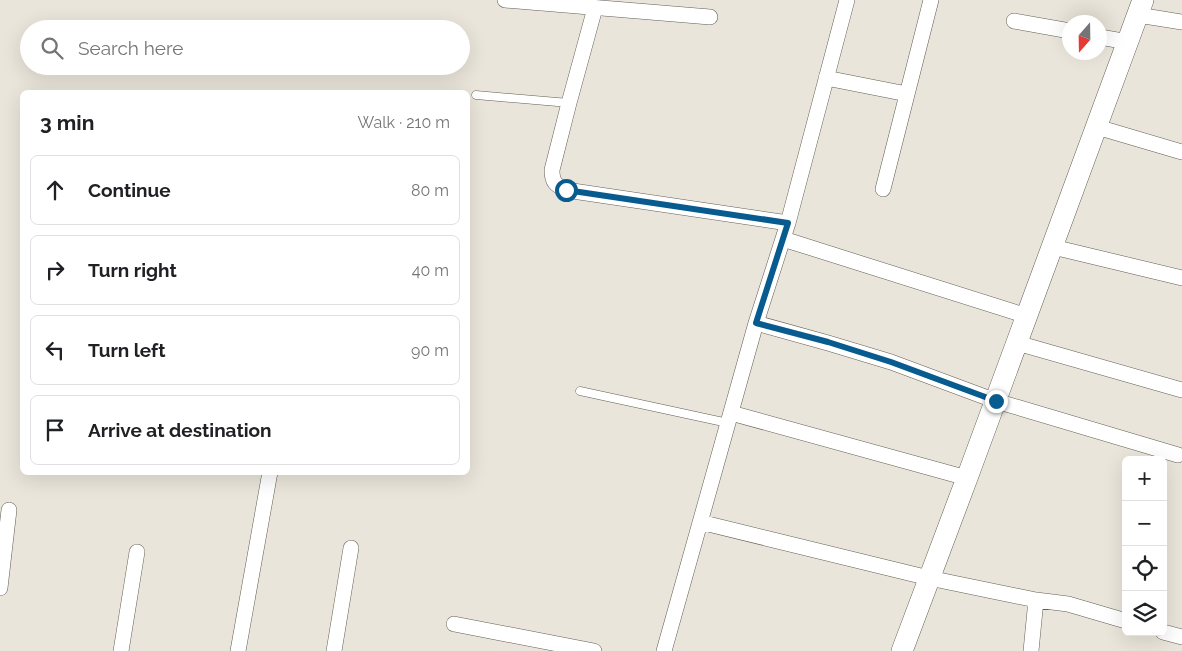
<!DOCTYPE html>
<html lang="en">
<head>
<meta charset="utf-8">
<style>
	:root { --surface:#fff; --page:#f6f6f6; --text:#202124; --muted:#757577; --line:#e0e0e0 }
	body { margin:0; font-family:Raleway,sans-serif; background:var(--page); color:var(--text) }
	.controls { position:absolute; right:15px; bottom:15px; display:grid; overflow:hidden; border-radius:8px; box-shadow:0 5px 20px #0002 }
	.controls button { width:45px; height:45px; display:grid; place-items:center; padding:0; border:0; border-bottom:1px solid var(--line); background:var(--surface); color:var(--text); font:25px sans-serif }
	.compass { position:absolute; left:1062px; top:15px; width:45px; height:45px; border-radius:50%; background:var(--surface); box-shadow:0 5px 20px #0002; rotate:200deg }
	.stop { position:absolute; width:15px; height:15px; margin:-11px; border:4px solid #075b8e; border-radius:50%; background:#fff }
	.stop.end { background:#075b8e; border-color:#fff; box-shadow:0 1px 5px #0008 }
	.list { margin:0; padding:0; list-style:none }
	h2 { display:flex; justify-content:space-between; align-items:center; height:65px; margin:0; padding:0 20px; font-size:21px }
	h2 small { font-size:16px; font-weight:400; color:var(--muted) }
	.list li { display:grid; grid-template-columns:32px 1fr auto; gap:15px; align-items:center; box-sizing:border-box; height:70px; margin:0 10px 10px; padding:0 10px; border:1px solid var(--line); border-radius:8px }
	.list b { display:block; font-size:19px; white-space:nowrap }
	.list em { font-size:16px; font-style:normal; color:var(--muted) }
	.icon { flex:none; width:28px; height:28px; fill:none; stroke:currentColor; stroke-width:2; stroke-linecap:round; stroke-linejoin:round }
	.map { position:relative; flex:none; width:1182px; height:651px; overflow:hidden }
	.search { position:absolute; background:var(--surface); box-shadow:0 5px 20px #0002; left:20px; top:20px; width:450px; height:55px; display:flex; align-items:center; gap:12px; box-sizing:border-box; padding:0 18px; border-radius:28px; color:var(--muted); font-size:19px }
	.panel { position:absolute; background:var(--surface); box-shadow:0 5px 20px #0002; left:20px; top:90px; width:450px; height:385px; border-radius:8px }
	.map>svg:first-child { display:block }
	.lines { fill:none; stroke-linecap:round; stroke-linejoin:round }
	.service-casing { stroke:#635e55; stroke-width:9 }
	.minor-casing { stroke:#635e55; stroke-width:16 }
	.secondary-casing { stroke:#635e55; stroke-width:22 }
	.service { stroke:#fff; stroke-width:8 }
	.minor { stroke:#fff; stroke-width:15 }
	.secondary { stroke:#fff; stroke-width:21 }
	.route { stroke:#075b8e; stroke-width:6 }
</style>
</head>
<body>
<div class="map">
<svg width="1182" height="651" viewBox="0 0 1182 651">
	<rect width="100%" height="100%" fill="#eae5da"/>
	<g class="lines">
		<defs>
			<path id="service" d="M476,95L569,103
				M580,391L728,423"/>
			<path id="minor" d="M505,0L710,17
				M595,8L569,103L552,170C552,183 556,185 566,190L788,223
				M1138,15L1182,22
				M1014,21L1070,31
				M1100,37L1128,42
				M826,78L907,94
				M1097,127L1182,152
				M883,189L931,0
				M783,239L1027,316
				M1053,247L1182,278
				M756,323L828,343L891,362L996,401L1178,455
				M1017,343L1182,390
				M731,413L967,478
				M700,522L929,578L1036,600L1068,604L1126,621
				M0,588L9,510
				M454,624L594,651
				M1163,632L1182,637
				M121,651L137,552
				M238,651L270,472
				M334,651L351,548
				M664,651L756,323L788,223L847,0
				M1031,651L1036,600"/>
			<path id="secondary" d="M902,651L967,478L1143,0"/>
		</defs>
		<!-- service casing -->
		<use href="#service" class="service-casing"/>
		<!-- minor casing -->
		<use href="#minor" class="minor-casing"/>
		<!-- secondary casing -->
		<use href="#secondary" class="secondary-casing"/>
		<!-- service -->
		<use href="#service" class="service"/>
		<!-- minor -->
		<use href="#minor" class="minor"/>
		<!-- secondary -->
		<use href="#secondary" class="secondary"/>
	</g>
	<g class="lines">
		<!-- route -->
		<path class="route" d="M566,190L788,223L756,323L828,342L891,362L996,401"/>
	</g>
</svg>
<div class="controls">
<button>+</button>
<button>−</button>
<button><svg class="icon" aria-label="locate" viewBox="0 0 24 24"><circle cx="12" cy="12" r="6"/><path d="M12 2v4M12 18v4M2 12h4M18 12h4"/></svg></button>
<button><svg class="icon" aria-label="layers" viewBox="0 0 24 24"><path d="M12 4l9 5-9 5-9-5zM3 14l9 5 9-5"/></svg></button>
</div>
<svg class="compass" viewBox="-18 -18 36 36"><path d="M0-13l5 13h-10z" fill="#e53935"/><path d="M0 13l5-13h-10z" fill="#757577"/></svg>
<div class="stop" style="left:566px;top:190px"></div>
<div class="stop end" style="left:996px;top:401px"></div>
<div class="search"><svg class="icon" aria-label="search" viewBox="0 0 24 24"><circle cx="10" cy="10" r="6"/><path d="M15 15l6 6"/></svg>Search here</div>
<section class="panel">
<h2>3 min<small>Walk · 210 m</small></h2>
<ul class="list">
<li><svg class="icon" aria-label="ahead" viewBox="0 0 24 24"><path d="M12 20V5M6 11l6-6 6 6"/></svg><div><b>Continue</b></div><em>80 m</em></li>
<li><svg class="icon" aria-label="right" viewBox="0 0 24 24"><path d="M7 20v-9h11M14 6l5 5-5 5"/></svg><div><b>Turn right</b></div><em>40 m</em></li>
<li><svg class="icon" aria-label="left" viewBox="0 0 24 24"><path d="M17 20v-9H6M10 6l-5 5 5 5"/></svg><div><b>Turn left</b></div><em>90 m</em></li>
<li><svg class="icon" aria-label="arrive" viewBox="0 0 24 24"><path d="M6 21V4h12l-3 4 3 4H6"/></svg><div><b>Arrive at destination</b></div></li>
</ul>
</section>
</div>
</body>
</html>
